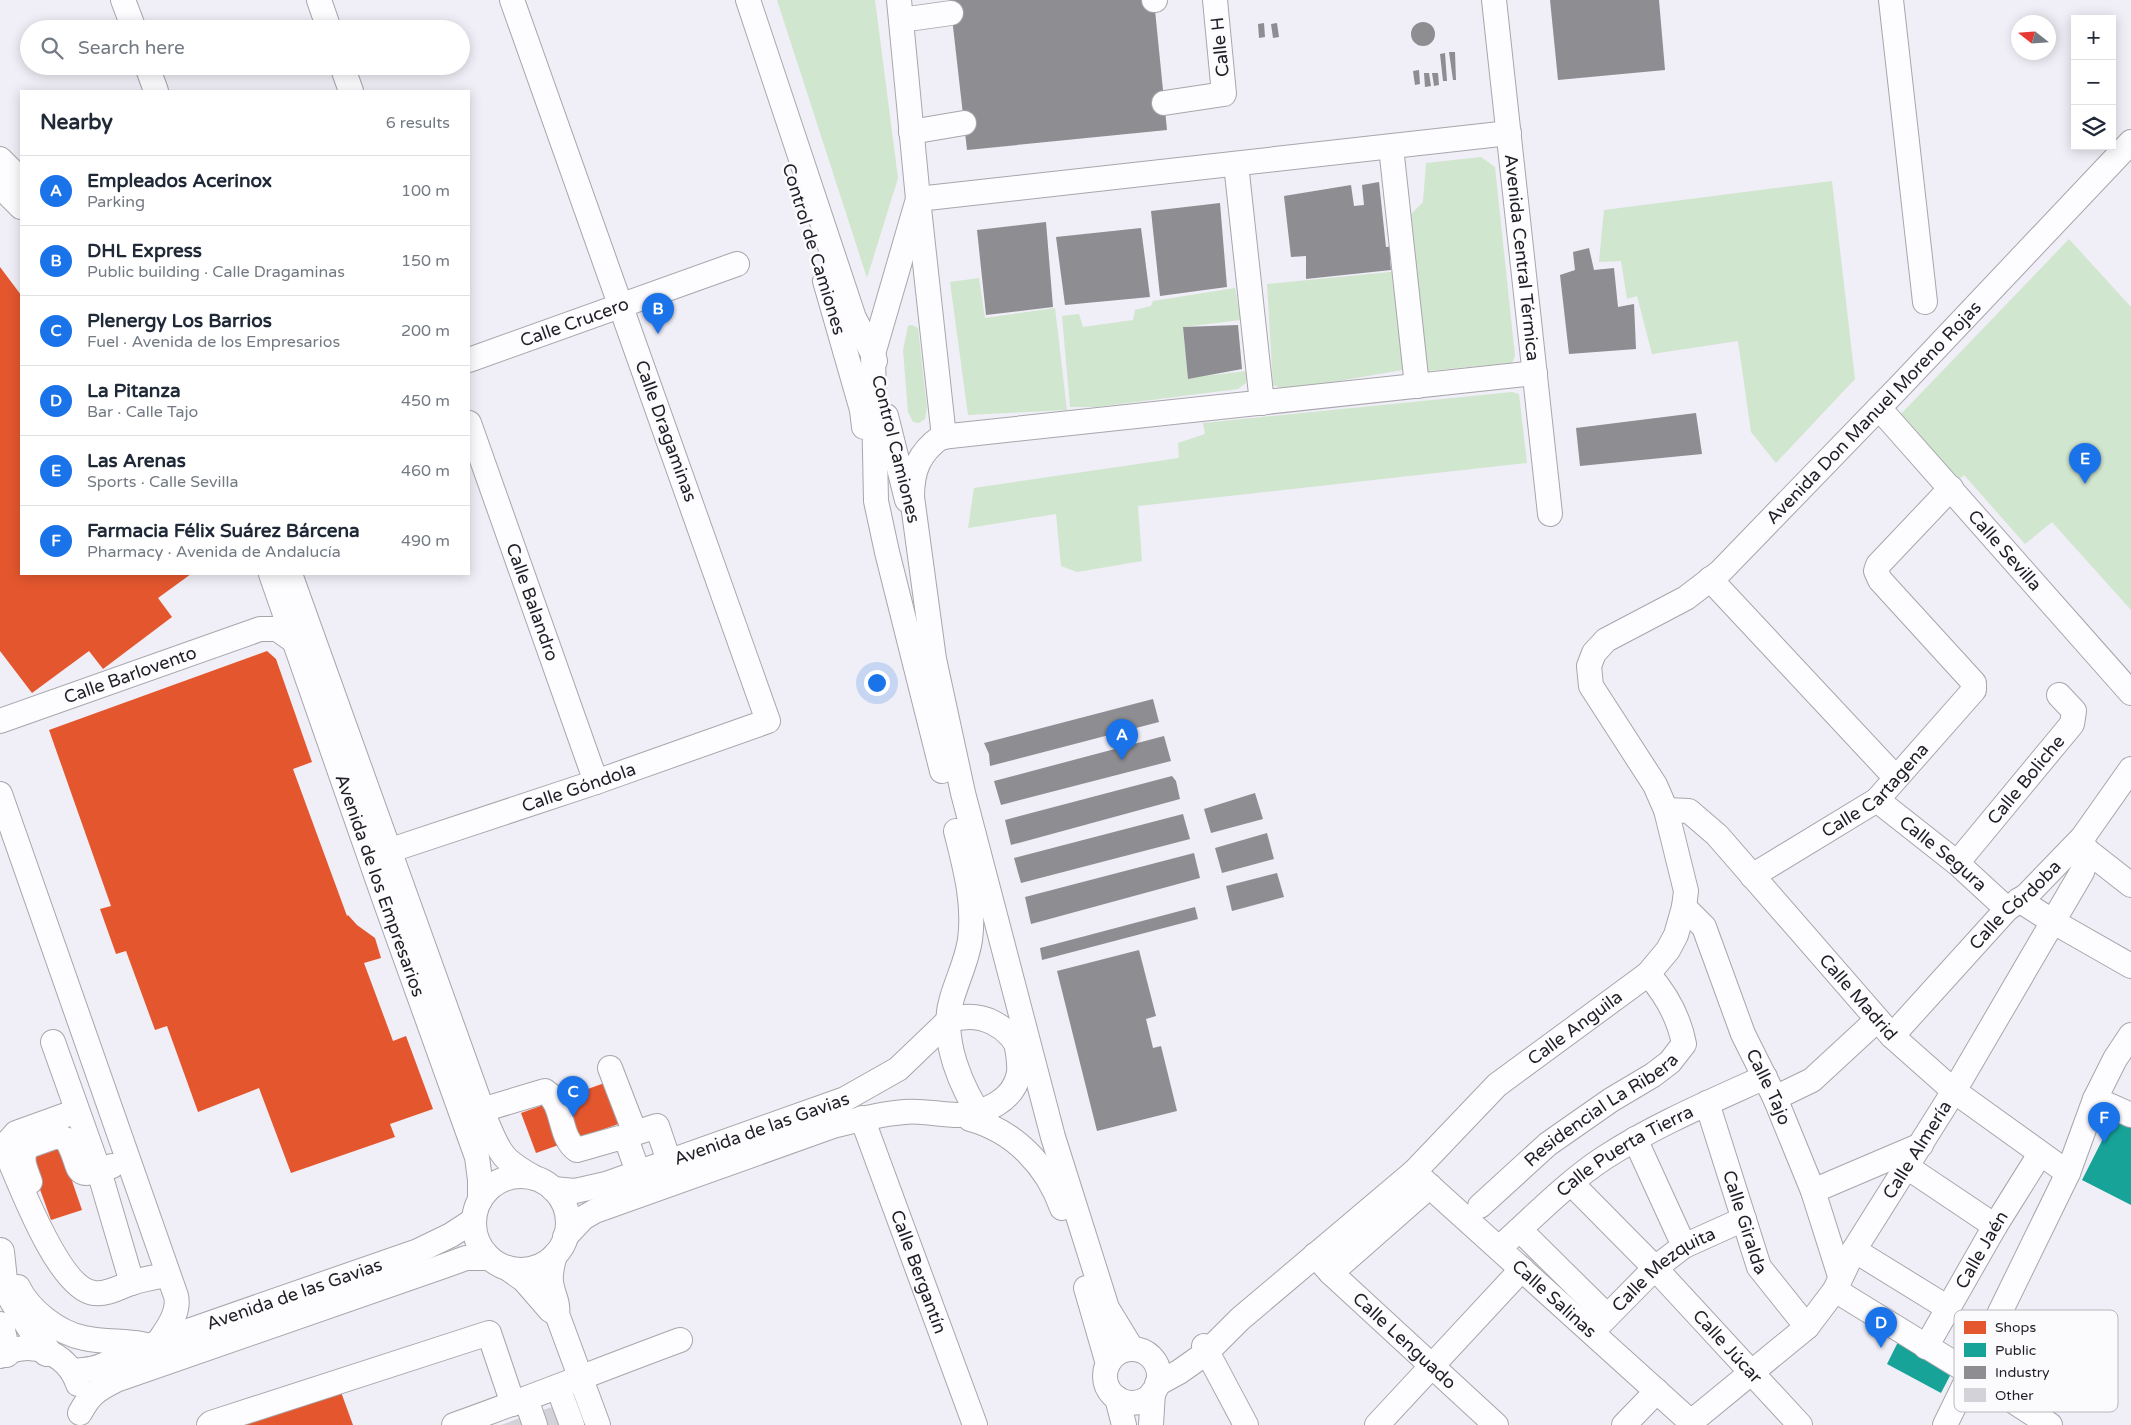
<!DOCTYPE html>
<html lang="en">
<head>
<meta charset="utf-8">
<style>
	:root { --surface:#fff; --page:#f6f6f7; --text:#1f2937; --muted:#747a83; --line:#e0e1e3; --accent:#1a73e8 }
	body { margin:0; font-family:"Varela Round",sans-serif; background:var(--page); color:var(--text) }
	.controls { position:absolute; right:15px; top:15px; display:grid; overflow:hidden; border-radius:0px; box-shadow:0 2px 12px #0003 }
	.controls button { width:45px; height:45px; display:grid; place-items:center; padding:0; border:0; border-bottom:1px solid var(--line); background:var(--surface); color:var(--text); font:25px sans-serif }
	.compass { position:absolute; left:2011px; top:15px; width:45px; height:45px; border-radius:50%; background:var(--surface); box-shadow:0 2px 12px #0003; rotate:287deg }
	.you { position:absolute; left:876px; top:682px; width:18px; height:18px; margin:-12px; border:4px solid #fff; border-radius:50%; background:#1a73e8; box-shadow:0 0 0 8px #1a73e833 }
	.badge { display:grid; place-items:center; width:32px; height:32px; border-radius:50%; background:var(--accent); color:#fff; font-size:16px; font-weight:700 }
	.pin { position:absolute; translate:-50% -41px; filter:drop-shadow(0 1px 2px #0008) }
	.pin::after { content:''; position:absolute; top:26px; width:18px; height:15px; background:inherit; clip-path:polygon(0 0,100% 0,50% 100%) }
	.list { margin:0; padding:0; list-style:none }
	h2 { display:flex; justify-content:space-between; align-items:center; height:65px; margin:0; padding:0 20px; font-size:21px }
	h2 small { font-size:16px; font-weight:400; color:var(--muted) }
	.list li { display:grid; grid-template-columns:32px 1fr auto; gap:15px; align-items:center; box-sizing:border-box; height:70px; padding:0 20px; border-top:1px solid var(--line) }
	.list b { display:block; font-size:19px; white-space:nowrap }
	.list p { margin:0; font-size:16px; white-space:nowrap; color:var(--muted) }
	.list em { font-size:16px; font-style:normal; color:var(--muted) }
	.icon { flex:none; width:28px; height:28px; fill:none; stroke:currentColor; stroke-width:2; stroke-linecap:round; stroke-linejoin:round }
	.map { position:relative; flex:none; width:2131px; height:1425px; overflow:hidden }
	.search { position:absolute; background:var(--surface); box-shadow:0 2px 12px #0003; left:20px; top:20px; width:450px; height:55px; display:flex; align-items:center; gap:12px; box-sizing:border-box; padding:0 18px; border-radius:28px; color:var(--muted); font-size:19px }
	.panel { position:absolute; background:var(--surface); box-shadow:0 2px 12px #0003; left:20px; top:90px; width:450px; height:485px; border-radius:0px }
	.map>svg:first-child { display:block }
	.green { fill:#d1e6ce }
	.shops { fill:#e4572e }
	.public { fill:#17a398 }
	.industry { fill:#8d8d92 }
	.building { fill:#d3d2d8 }
	.lines { fill:none; stroke-linecap:round; stroke-linejoin:round }
	.minor-casing { stroke:#a8a6ac; stroke-width:26 }
	.highway-casing { stroke:#a8a6ac; stroke-width:30 }
	.minor { stroke:#fdfcfe; stroke-width:24 }
	.highway { stroke:#fdfcfe; stroke-width:28 }
	.labels { text-anchor:middle; dominant-baseline:central; stroke-width:5; stroke-linejoin:round; paint-order:stroke }
	.street-label { font-size:18px; fill:#211f25; stroke:#fbfafd }
	.key { fill:#fbfafd; stroke:#bab8bc; stroke-width:1 }
	.key-label { font-size:14px; fill:#211f25 }
</style>
</head>
<body>
<div class="map">
<svg width="2131" height="1425" viewBox="0 0 2131 1425">
	<rect width="100%" height="100%" fill="#f0eef6"/>
	<!-- green -->
	<path class="green" d="M777,0H875L898,178L867,278Z
		M1481,157L1495,167L1515,356L1512,363L1427,371L1410,215L1423,202L1426,163Z
		M1832,181L1855,379L1776,463L1751,432L1738,341L1652,354L1637,296L1627,299L1621,261L1599,262L1604,210Z
		M2069,239L2131,307V610L2052,522L2025,544L1964,475L1954,484L1899,416Z
		M1400,271L1408,369L1287,390L1273,385L1267,284Z
		M979,278L985,318L1055,308L1067,410L968,415L950,282Z
		M1235,288L1241,320L1183,327L1188,378L1247,371L1246,383L1238,389L1096,407H1070L1062,316L1079,314L1083,327L1133,320L1135,310L1151,306L1153,301Z
		M912,325L918,328L927,408L925,419L919,423L913,422L908,412L903,350L908,326Z
		M1512,392L1519,394L1527,463L1138,506L1142,561L1077,572L1061,566L1056,514L968,528L974,488L1179,458L1178,443L1205,434L1203,423Z"/>
	<!-- shops -->
	<path class="shops" d="M0,267L21,295V574H191L158,598L172,617L103,669L89,651L32,693L0,651Z
		M267,651L276,659L312,762L293,769L347,916L348,915L357,925L375,938L381,958L364,963L393,1041L406,1036L433,1109L390,1124L395,1137L291,1173L259,1088L198,1112L167,1026L155,1030L126,951L116,954L100,909L111,906L49,730Z
		M610,1081L624,1122L536,1153L521,1113Z
		M60,1146L82,1210L51,1220L28,1156Z
		M341,1392L353,1425H243Z"/>
	<!-- public -->
	<path class="public" d="M2114,1117L2131,1124V1205L2082,1180Z
		M1900,1338L1954,1368L1941,1393L1887,1364Z"/>
	<!-- industry -->
	<path class="industry" d="M950,0H1154L1167,130L967,150Z
		M1550,0H1659L1665,70L1558,80Z
		M1411 34a12 12 0 1 1 24 0a12 12 0 1 1-24 0Z
		M1264,23L1265,37L1259,38L1258,24Z
		M1277,23L1279,37L1273,38L1271,24Z
		M1449,52H1455L1456,80H1453Z
		M1445,53L1447,81H1443L1440,54Z
		M1419,70L1420,84L1415,85L1413,71Z
		M1424,73H1429L1431,86L1425,87Z
		M1432,73H1438L1439,85L1434,86Z
		M1379,182L1386,247L1395,246L1397,258L1390,259L1391,270L1306,279V256L1291,257L1284,196L1351,185L1354,206L1364,205L1362,185Z
		M1220,203L1227,287L1160,296L1151,211Z
		M1046,222L1053,307L986,315L977,230Z
		M1141,228L1150,297L1065,305L1056,237Z
		M1589,248L1594,270L1614,268L1618,307L1634,304L1636,349L1569,354L1560,275L1575,270L1573,252Z
		M1238,325L1242,369L1188,379L1183,327Z
		M1696,413L1702,454L1580,466L1576,428Z
		M1153,699L1159,722L990,766L989,754L984,743Z
		M1164,736L1171,761L1001,805L994,781Z
		M1172,776L1176,781L1180,799L1011,845L1005,820Z
		M1255,793L1263,819L1211,833L1204,809Z
		M1183,814L1190,839L1021,883L1014,858Z
		M1267,833L1274,859L1222,873L1215,848Z
		M1194,853L1200,878L1031,924L1025,897Z
		M1277,873L1284,897L1232,911L1226,886Z
		M1195,907L1198,919L1042,960L1040,948Z
		M1139,950L1156,1016L1146,1019L1153,1048L1161,1046L1177,1111L1097,1131L1057,971Z"/>
	<!-- building -->
	<path class="building" d="M558,1405L565,1425H539L534,1413Z
		M525,1416L528,1425H501Z"/>
	<g class="lines">
		<defs>
			<g id="minor">
				<path d="M123,0L134,29"/>
				<path d="M319,0L329,29"/>
				<path d="M748,0L854,318L873,354L875,361"/>
				<path d="M899,0L918,199L873,354L876,501L887,552L942,771"/>
				<path d="M1154,0H1155"/>
				<path id="s1" d="M1494,0L1550,514"/>
				<path d="M1891,0L1925,302"/>
				<path d="M901,20L951,13"/>
				<path d="M147,66L156,91"/>
				<path d="M342,66L351,91"/>
				<path d="M1164,103L1224,94L1215,0"/>
				<path d="M911,132L964,123"/>
				<path d="M1391,147L1417,386"/>
				<path d="M0,159L21,180"/>
				<path d="M1236,164L1262,403"/>
				<path d="M0,186L21,207"/>
				<path d="M825,281L862,410L864,427"/>
				<path id="s2" d="M469,360L737,264"/>
				<path id="s3" d="M1879,408L2131,693"/>
				<path d="M886,416L907,500"/>
				<path id="s4" d="M469,423L596,782"/>
				<path d="M944,437L918,199L1509,133"/>
				<path id="s5" d="M271,574L384,898L477,1157L480,1180V1200"/>
				<path d="M290,574L487,1123C500,1155 504,1161 535,1178"/>
				<path d="M1710,579L1896,778"/>
				<path id="s6" d="M0,721L260,629H277L294,641"/>
				<path d="M0,794L176,1296C180,1312 167,1329 159,1341"/>
				<path id="s7" d="M1877,800L1957,863L2007,909"/>
				<path id="s8" d="M1666,810L1689,811L1717,835L1892,1036L1954,1091L2068,1173"/>
				<path d="M956,831C965,867 975,902 970,940C967,960 958,978 952,998C939,1039 962,1090 985,1123"/>
				<path d="M2085,849L2131,885"/>
				<path id="s9" d="M388,851L596,782L768,721L512,0"/>
				<path id="s10" d="M1957,863L2072,724L2074,711L2059,695"/>
				<path id="s11" d="M1752,876L1877,800L1974,690V683L1880,580L1876,571L1878,565L1951,488"/>
				<path d="M2019,900L2052,921L2131,966"/>
				<path id="s12" d="M1684,907L1704,927L1743,1034L1775,1098L1813,1191L1840,1276"/>
				<path id="s13" d="M1892,1036L2007,909L2027,895L2083,837L2131,769"/>
				<path d="M53,1042L99,1171L132,1283"/>
				<path d="M610,1068L635,1133L657,1126L669,1161"/>
				<path d="M1775,1098L1812,1080L1877,1020"/>
				<path d="M2095,1099L2131,1115"/>
				<path id="s14" d="M1707,1103L1759,1267L1807,1327"/>
				<path d="M482,1110L545,1091C565,1104 558,1137 577,1150L619,1138L627,1141L638,1172"/>
				<path d="M77,1111L16,1133L8,1142L7,1154C20,1184 59,1289 94,1293C106,1295 120,1287 131,1283C143,1279 156,1277 168,1275"/>
				<path id="s15" d="M862,1118L975,1425"/>
				<path d="M970,1119C1014,1131 1047,1165 1062,1208"/>
				<path d="M1635,1139L1684,1246"/>
				<path d="M1907,1167L1995,1226"/>
				<path id="s16" d="M1414,1172L1694,1425"/>
				<circle cx="521" cy="1223" r="47"/>
				<path d="M30,1182C26,1170 18,1156 29,1146L57,1136L67,1140C84,1170 69,1182 112,1166"/>
				<path id="s17" d="M1572,1184L1655,1268L1800,1425"/>
				<path id="s18" d="M553,1189L575,1191L606,1184L845,1099L898,1069L948,1021C980,1009 1010,1025 1023,1056"/>
				<path d="M1813,1191L1921,1145"/>
				<path id="s19" d="M1480,1206L1548,1144L1611,1100L1653,1075L1670,1062L1684,1044C1679,1018 1665,993 1648,974"/>
				<path d="M1520,1230L1607,1316"/>
				<path d="M565,1237L583,1218L595,1211L833,1126C856,1120 880,1114 904,1112C922,1110 940,1115 958,1115C984,1114 1014,1101 1019,1073C1020,1062 1018,1052 1016,1042"/>
				<path id="s20" d="M1499,1248C1533,1218 1566,1183 1604,1158C1655,1125 1710,1102 1765,1077"/>
				<path d="M1854,1250L1948,1308"/>
				<path d="M555,1255C552,1265 549,1277 552,1287C554,1298 559,1303 557,1314L598,1425"/>
				<path id="s21" d="M1315,1255L1331,1273L1496,1425"/>
				<path d="M507,1268L524,1280L550,1310L557,1314"/>
				<path d="M1331,1273L1430,1186"/>
				<path d="M18,1287C29,1310 58,1333 84,1338C103,1342 122,1341 142,1344"/>
				<path d="M1086,1288L1108,1364"/>
				<path d="M1835,1290L1970,1373L2050,1425"/>
				<path id="s22" d="M1592,1332L1655,1268L1684,1246L1744,1219"/>
				<path d="M1204,1346L1246,1425"/>
				<path id="s23" d="M1926,1347L1995,1226L2040,1154"/>
				<path d="M1132,1349L1107,1308L1053,1137L963,793L934,659L912,497C912,470 919,453 941,437L1535,373"/>
				<circle cx="1132" cy="1376" r="27"/>
				<path d="M0,1356C30,1338 67,1352 78,1384"/>
				<path id="s24" d="M72,1371C86,1370 100,1369 112,1360L188,1331L418,1251L451,1235L474,1220"/>
				<path id="s25" d="M1157,1384L1179,1372L1206,1353L1240,1319L1414,1172L1497,1085L1648,974L1668,950L1676,935L1684,907L1686,891L1666,810L1655,785L1591,686L1589,666L1594,653L1606,640L1686,598L1720,572L1902,384L2131,142"/>
				<path d="M558,1387L572,1425"/>
				<path d="M1117,1398L1124,1425"/>
				<path d="M526,1399L535,1425"/>
				<path d="M80,1413C90,1394 98,1389 116,1380L444,1266L466,1258H488"/>
				<path id="s26" d="M1691,1422L1807,1327L1835,1290L1854,1250L1954,1091L2082,872L2085,862L2083,837"/>
				<path d="M209,1425L211,1423L489,1333L513,1404"/>
				<path d="M454,1425C530,1398 604,1368 680,1340"/>
				<path d="M1151,1425L1153,1392"/>
				<path d="M1377,1425L1522,1269"/>
				<path d="M1624,1425L1657,1391"/>
				<path d="M1945,1425L2068,1173L2095,1099L2115,1059L2131,1035"/>
			</g>
			<path id="highway" d="M0,1252L3,1280
				M0,1275L14,1301L47,1352
				M0,1326L6,1353"/>
		</defs>
		<!-- minor casing -->
		<use href="#minor" class="minor-casing"/>
		<!-- highway casing -->
		<use href="#highway" class="highway-casing"/>
		<!-- minor -->
		<use href="#minor" class="minor"/>
		<!-- highway -->
		<use href="#highway" class="highway"/>
	</g>
	<g class="labels">
		<!-- street labels -->
		<g class="street-label">
			<text transform="translate(1220 47) rotate(-96)">Calle H</text>
			<text transform="translate(814 249) rotate(73)">Control de Camiones</text>
			<text stroke="none"><textPath href="#s1" startOffset="259">Avenida Central Térmica</textPath></text>
			<text stroke="none"><textPath href="#s2" startOffset="112">Calle Crucero</textPath></text>
			<text stroke="none"><textPath href="#s25" startOffset="1370">Avenida Don Manuel Moreno Rojas</textPath></text>
			<text transform="translate(666 431) rotate(70)">Calle Dragaminas</text>
			<text transform="translate(896 449) rotate(76)">Control Camiones</text>
			<text stroke="none"><textPath href="#s3" startOffset="190">Calle Sevilla</textPath></text>
			<text stroke="none"><textPath href="#s4" startOffset="190">Calle Balandro</textPath></text>
			<text stroke="none"><textPath href="#s6" startOffset="138">Calle Barlovento</textPath></text>
			<text stroke="none"><textPath href="#s10" startOffset="108">Calle Boliche</textPath></text>
			<text stroke="none"><textPath href="#s9" startOffset="201">Calle Góndola</textPath></text>
			<text stroke="none"><textPath href="#s11" startOffset="151">Calle Cartagena</textPath></text>
			<text stroke="none"><textPath href="#s7" startOffset="85">Calle Segura</textPath></text>
			<text stroke="none"><textPath href="#s5" startOffset="330">Avenida de los Empresarios</textPath></text>
			<text stroke="none"><textPath href="#s13" startOffset="180">Calle Córdoba</textPath></text>
			<text stroke="none"><textPath href="#s8" startOffset="275">Calle Madrid</textPath></text>
			<text stroke="none"><textPath href="#s25" startOffset="551">Calle Anguila</textPath></text>
			<text stroke="none"><textPath href="#s12" startOffset="201">Calle Tajo</textPath></text>
			<text stroke="none"><textPath href="#s19" startOffset="155">Residencial La Ribera</textPath></text>
			<text stroke="none"><textPath href="#s18" startOffset="219">Avenida de las Gavias</textPath></text>
			<text stroke="none"><textPath href="#s26" startOffset="359">Calle Almería</textPath></text>
			<text stroke="none"><textPath href="#s20" startOffset="160">Calle Puerta Tierra</textPath></text>
			<text stroke="none"><textPath href="#s14" startOffset="125">Calle Giralda</textPath></text>
			<text stroke="none"><textPath href="#s23" startOffset="112">Calle Jaén</textPath></text>
			<text stroke="none"><textPath href="#s15" startOffset="164">Calle Bergantín</textPath></text>
			<text stroke="none"><textPath href="#s22" startOffset="96">Calle Mezquita</textPath></text>
			<text stroke="none"><textPath href="#s24" startOffset="236">Avenida de las Gavias</textPath></text>
			<text stroke="none"><textPath href="#s16" startOffset="189">Calle Salinas</textPath></text>
			<text stroke="none"><textPath href="#s21" startOffset="124">Calle Lenguado</textPath></text>
			<text stroke="none"><textPath href="#s17" startOffset="225">Calle Júcar</textPath></text>
		</g>
	</g>
	<!-- legend -->
	<rect x="1954" y="1310" width="164" height="102" rx="8" class="key"/>
	<rect x="1964" y="1321" width="22" height="13" fill="#e4572e"/>
	<rect x="1964" y="1343" width="22" height="14" fill="#17a398"/>
	<rect x="1964" y="1366" width="22" height="13" fill="#8d8d92"/>
	<rect x="1964" y="1388" width="22" height="14" fill="#d3d2d8"/>
	<g class="key-label">
		<text x="1995" y="1332">Shops</text>
		<text x="1995" y="1355">Public</text>
		<text x="1995" y="1377">Industry</text>
		<text x="1995" y="1400">Other</text>
	</g>
</svg>
<div class="controls">
<button>+</button>
<button>−</button>
<button><svg class="icon" aria-label="layers" viewBox="0 0 24 24"><path d="M12 4l9 5-9 5-9-5zM3 14l9 5 9-5"/></svg></button>
</div>
<svg class="compass" viewBox="-18 -18 36 36"><path d="M0-13l5 13h-10z" fill="#e53935"/><path d="M0 13l5-13h-10z" fill="#747a83"/></svg>
<div class="you"></div>
<div class="pin badge" style="left:1122px;top:760px">A</div>
<div class="pin badge" style="left:658px;top:334px">B</div>
<div class="pin badge" style="left:573px;top:1117px">C</div>
<div class="pin badge" style="left:1881px;top:1348px">D</div>
<div class="pin badge" style="left:2085px;top:484px">E</div>
<div class="pin badge" style="left:2104px;top:1143px">F</div>
<div class="search"><svg class="icon" aria-label="search" viewBox="0 0 24 24"><circle cx="10" cy="10" r="6"/><path d="M15 15l6 6"/></svg>Search here</div>
<section class="panel">
<h2>Nearby<small>6 results</small></h2>
<ul class="list">
<li><span class="badge">A</span><div><b>Empleados Acerinox</b><p>Parking</p></div><em>100 m</em></li>
<li><span class="badge">B</span><div><b>DHL Express</b><p>Public building · Calle Dragaminas</p></div><em>150 m</em></li>
<li><span class="badge">C</span><div><b>Plenergy Los Barrios</b><p>Fuel · Avenida de los Empresarios</p></div><em>200 m</em></li>
<li><span class="badge">D</span><div><b>La Pitanza</b><p>Bar · Calle Tajo</p></div><em>450 m</em></li>
<li><span class="badge">E</span><div><b>Las Arenas</b><p>Sports · Calle Sevilla</p></div><em>460 m</em></li>
<li><span class="badge">F</span><div><b>Farmacia Félix Suárez Bárcena</b><p>Pharmacy · Avenida de Andalucía</p></div><em>490 m</em></li>
</ul>
</section>
</div>
</body>
</html>
